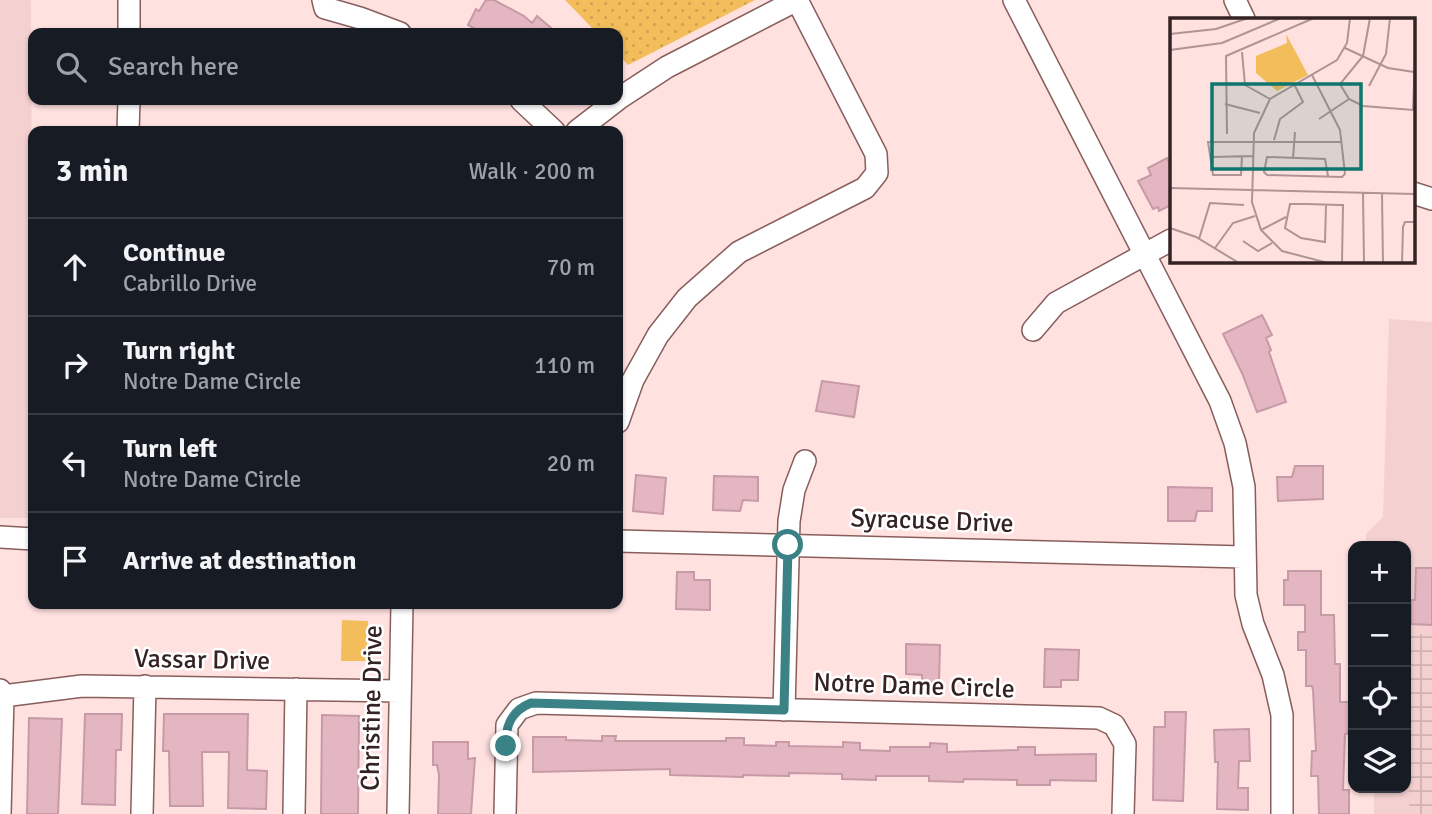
<!DOCTYPE html>
<html lang="en">
<head>
<meta charset="utf-8">
<style>
	:root { --surface:#171b24; --page:#20242c; --text:#f1f3f6; --muted:#9ea1a6; --line:#363941 }
	body { margin:0; font-family:Signika,sans-serif; background:var(--page); color:var(--text) }
	.controls { position:absolute; right:21px; bottom:21px; display:grid; overflow:hidden; border-radius:14px; box-shadow:0 2px 5px #0004 }
	.controls button { width:63px; height:63px; display:grid; place-items:center; padding:0; border:0; border-bottom:2px solid var(--line); background:var(--surface); color:var(--text); font:35px sans-serif }
	.stop { position:absolute; width:21px; height:21px; margin:-16px; border:5px solid #3a8286; border-radius:50%; background:#fff }
	.stop.end { background:#3a8286; border-color:#fff; box-shadow:0 2px 7px #0008 }
	.list { margin:0; padding:0; list-style:none }
	h2 { display:flex; justify-content:space-between; align-items:center; height:91px; margin:0; padding:0 28px; font-size:30px }
	h2 small { font-size:23px; font-weight:400; color:var(--muted) }
	.list li { display:grid; grid-template-columns:46px 1fr auto; gap:21px; align-items:center; box-sizing:border-box; height:98px; padding:0 28px; border-top:2px solid var(--line) }
	.list b { display:block; font-size:26px; white-space:nowrap }
	.list p { margin:0; font-size:23px; white-space:nowrap; color:var(--muted) }
	.list em { font-size:23px; font-style:normal; color:var(--muted) }
	.icon { flex:none; width:38px; height:38px; fill:none; stroke:currentColor; stroke-width:2; stroke-linecap:round; stroke-linejoin:round }
	.map { position:relative; flex:none; width:1432px; height:814px; overflow:hidden }
	.search { position:absolute; background:var(--surface); box-shadow:0 2px 5px #0004; left:28px; top:28px; width:595px; height:77px; display:flex; align-items:center; gap:18px; box-sizing:border-box; padding:0 24px; border-radius:14px; color:var(--muted); font-size:26px }
	.panel { position:absolute; background:var(--surface); box-shadow:0 2px 5px #0004; left:28px; top:126px; width:595px; height:483px; border-radius:14px }
	.map>svg:first-child { display:block }
	.built { fill:#f4d1d0 }
	.industrial { fill:url(#industrial-grid) }
	.park { fill:url(#park-dots) }
	.pitch { fill:#f3bd5b }
	.building { fill:#e3b6c2; stroke:#c69aa6; stroke-width:2 }
	.lines { fill:none; stroke-linecap:round; stroke-linejoin:round }
	.minor-casing { stroke:#885e5d; stroke-width:24 }
	.minor { stroke:#fff; stroke-width:21 }
	.route { stroke:#3a8286; stroke-width:9 }
	.labels { text-anchor:middle; dominant-baseline:central; stroke-width:5; stroke-linejoin:round; paint-order:stroke }
	.street-label { font-size:26px; fill:#352323; stroke:#fff }
	.inset-road { fill:none; stroke:#ae9594; stroke-width:2 }
	.view { fill:#0f766e; fill-opacity:0.15; stroke:#0f766e; stroke-width:3.5 }
	.inset-edge { fill:none; stroke:#352323; stroke-width:3.5 }
</style>
</head>
<body>
<div class="map">
<svg width="1432" height="814" viewBox="0 0 1432 814">
	<defs>
		<pattern id="industrial-grid" width="8" height="8" patternUnits="userSpaceOnUse" patternTransform="scale(1.75)"><rect width="8" height="8" fill="#f4d1d0"/><path d="M0 4h8M4 0v8" fill="none" stroke="#d2b3b2"/></pattern>
		<pattern id="park-dots" width="8" height="8" patternUnits="userSpaceOnUse" patternTransform="scale(1.75)"><rect width="8" height="8" fill="#f3bd5b"/><path d="M2 2h.1M6 6h.1" fill="none" stroke="#d1a24f" stroke-width="1.8" stroke-linecap="round"/></pattern>
	</defs>
	<rect width="100%" height="100%" fill="#ffe1e0"/>
	<!-- built -->
	<path class="built" d="M0,0H31L33,518H0Z
		M1389,319L1432,322V634H1409V814H1374V788H1406V546H1366V534L1383,517Z"/>
	<!-- industrial -->
	<path class="industrial" d="M1409,634H1432V814H1409Z"/>
	<!-- park -->
	<path class="park" d="M565,0H755L628,65L618,54V33H597Z"/>
	<!-- pitch -->
	<path class="pitch" d="M342,620L368,621L367,661H341Z"/>
	<!-- building -->
	<path class="building" d="M486,0H494L524,16L532,23L537,16L557,33H483L468,25L476,9L479,11Z
		M1167,158L1171,166V205L1159,211L1158,207L1153,209L1138,181L1151,175L1148,168Z
		M1262,315L1272,335L1266,338L1271,350L1269,352L1286,402L1257,412L1242,373L1223,334Z
		M822,381L859,386L854,417L816,411Z
		M1295,466H1323V499L1278,501L1277,477H1292Z
		M636,475L666,478L663,514L633,511Z
		M714,476L758,477V501L743,500L740,511L713,510Z
		M1168,487L1212,488V511H1197L1195,521H1168Z
		M1416,568H1432V625L1411,624V600H1415Z
		M1288,571H1321V615H1334L1335,664H1340V702H1349L1350,716L1348,734H1345L1343,790H1349V814H1319L1318,776H1311L1312,751H1316L1313,690L1312,686H1306V650H1298V632H1305V605H1284V580H1288Z
		M677,572H694V580H710V610L676,609Z
		M906,644L940,645L939,683L922,682V675L906,674Z
		M1045,649L1079,650L1078,680H1061V687H1044Z
		M1165,712H1186L1183,801L1153,800L1154,727H1165Z
		M85,714H122L121,750H116L115,805L82,804Z
		M164,714H248L247,770L267,771L266,809L228,808L229,752H202L203,806H170L169,751H163Z
		M322,715L359,716L358,814H321Z
		M29,718L62,719L58,814H27Z
		M1249,729L1250,761H1239L1238,788H1248V810L1217,809L1218,762H1215L1214,730Z
		M602,736H616L615,741H726V738H744V745L776,746V742H789V746L843,747V742L860,743V750L890,751V747H930V743L947,744V752L1018,750V747H1035V755L1096,754V781L1050,780V785H1017V780L964,779L963,782L929,781V776H876V780L842,779V774L789,773V776L743,775V777L670,775V769L533,772V737H566V740L602,741Z
		M433,742H468V759L475,758L471,814H438L439,775L437,765H433Z"/>
	<g class="lines">
		<defs>
			<path id="minor" d="M323,0L325,8L360,18L400,33
				M1014,0L1220,401L1235,443L1244,487L1246,595L1253,624L1273,675L1282,715V814
				M1235,0L1244,19
				M129,33V0
				M618,99L667,67L797,0
				M521,100L554,131
				M128,131L129,100
				M577,131L617,100
				M1413,193L1432,199
				M1033,330L1056,303L1171,240
				M618,422L633,380L658,335L687,298L739,252L865,188L877,173L876,154L797,0
				M0,537L33,539
				M618,541L1244,557
				M0,690L3,696L0,814
				M3,696L82,686L400,691
				M784,710L789,521L794,490L805,461
				M142,814L145,686
				M294,814L296,689
				M398,814L402,604
				M505,814L507,725L519,709L536,703L1099,718L1114,725L1125,744L1123,814"/>
		</defs>
		<!-- minor casing -->
		<use href="#minor" class="minor-casing"/>
		<!-- minor -->
		<use href="#minor" class="minor"/>
	</g>
	<g class="lines">
		<!-- route -->
		<path class="route" d="M506,746C505,726 511,711 531,703L784,710L788,545"/>
	</g>
	<g class="labels">
		<!-- street labels -->
		<g class="street-label">
			<text transform="translate(932 521) rotate(2)">Syracuse Drive</text>
			<text transform="translate(202 660) rotate(1)">Vassar Drive</text>
			<text transform="translate(914 686) rotate(2)">Notre Dame Circle</text>
			<text transform="translate(372 708) rotate(-89)">Christine Drive</text>
		</g>
	</g>
	<!-- overview -->
	<g transform="translate(1170 18)">
		<rect width="245" height="245" fill="#ffe1e0"/>
		<path d="M116,16L138,57L107,73L86,55V38L117,25Z" fill="#f3bd5b"/>
		<path class="inset-road" d="M200,0L193,38L170,66L179,81L193,88L243,92L245,40M0,16L46,11L78,0M175,30L218,50L244,54M0,32L52,25L111,0M72,34L75,67L100,81M142,57L170,112L175,156L172,159L97,157L94,154L97,139L155,141L158,158M199,68L216,36L220,0M55,86L90,95M149,101L179,81M57,116L56,38L144,0M104,122L110,101L133,84L124,66M72,138L71,157H43L38,124H171M42,139L83,138M123,140L125,114M0,170L245,176M193,175L194,245M212,176L213,245M156,187L155,224L131,220L115,210L120,186H137L170,187H173L172,245M0,210L26,219L69,245M91,212L116,199M29,221L40,185L74,187M73,223L88,233L102,225M45,230L63,205L85,198M158,245L112,233L91,212L82,184L84,115L100,81L167,42L177,25L180,0M232,245L233,209L235,204H245"/>
		<path class="view" d="M42,66H191V151H42Z"/>
		<rect width="245" height="245" class="inset-edge"/>
	</g>
</svg>
<div class="controls">
<button>+</button>
<button>−</button>
<button><svg class="icon" aria-label="locate" viewBox="0 0 24 24"><circle cx="12" cy="12" r="6"/><path d="M12 2v4M12 18v4M2 12h4M18 12h4"/></svg></button>
<button><svg class="icon" aria-label="layers" viewBox="0 0 24 24"><path d="M12 4l9 5-9 5-9-5zM3 14l9 5 9-5"/></svg></button>
</div>
<div class="stop" style="left:788px;top:545px"></div>
<div class="stop end" style="left:506px;top:746px"></div>
<div class="search"><svg class="icon" aria-label="search" viewBox="0 0 24 24"><circle cx="10" cy="10" r="6"/><path d="M15 15l6 6"/></svg>Search here</div>
<section class="panel">
<h2>3 min<small>Walk · 200 m</small></h2>
<ul class="list">
<li><svg class="icon" aria-label="ahead" viewBox="0 0 24 24"><path d="M12 20V5M6 11l6-6 6 6"/></svg><div><b>Continue</b><p>Cabrillo Drive</p></div><em>70 m</em></li>
<li><svg class="icon" aria-label="right" viewBox="0 0 24 24"><path d="M7 20v-9h11M14 6l5 5-5 5"/></svg><div><b>Turn right</b><p>Notre Dame Circle</p></div><em>110 m</em></li>
<li><svg class="icon" aria-label="left" viewBox="0 0 24 24"><path d="M17 20v-9H6M10 6l-5 5 5 5"/></svg><div><b>Turn left</b><p>Notre Dame Circle</p></div><em>20 m</em></li>
<li><svg class="icon" aria-label="arrive" viewBox="0 0 24 24"><path d="M6 21V4h12l-3 4 3 4H6"/></svg><div><b>Arrive at destination</b></div></li>
</ul>
</section>
</div>
</body>
</html>
